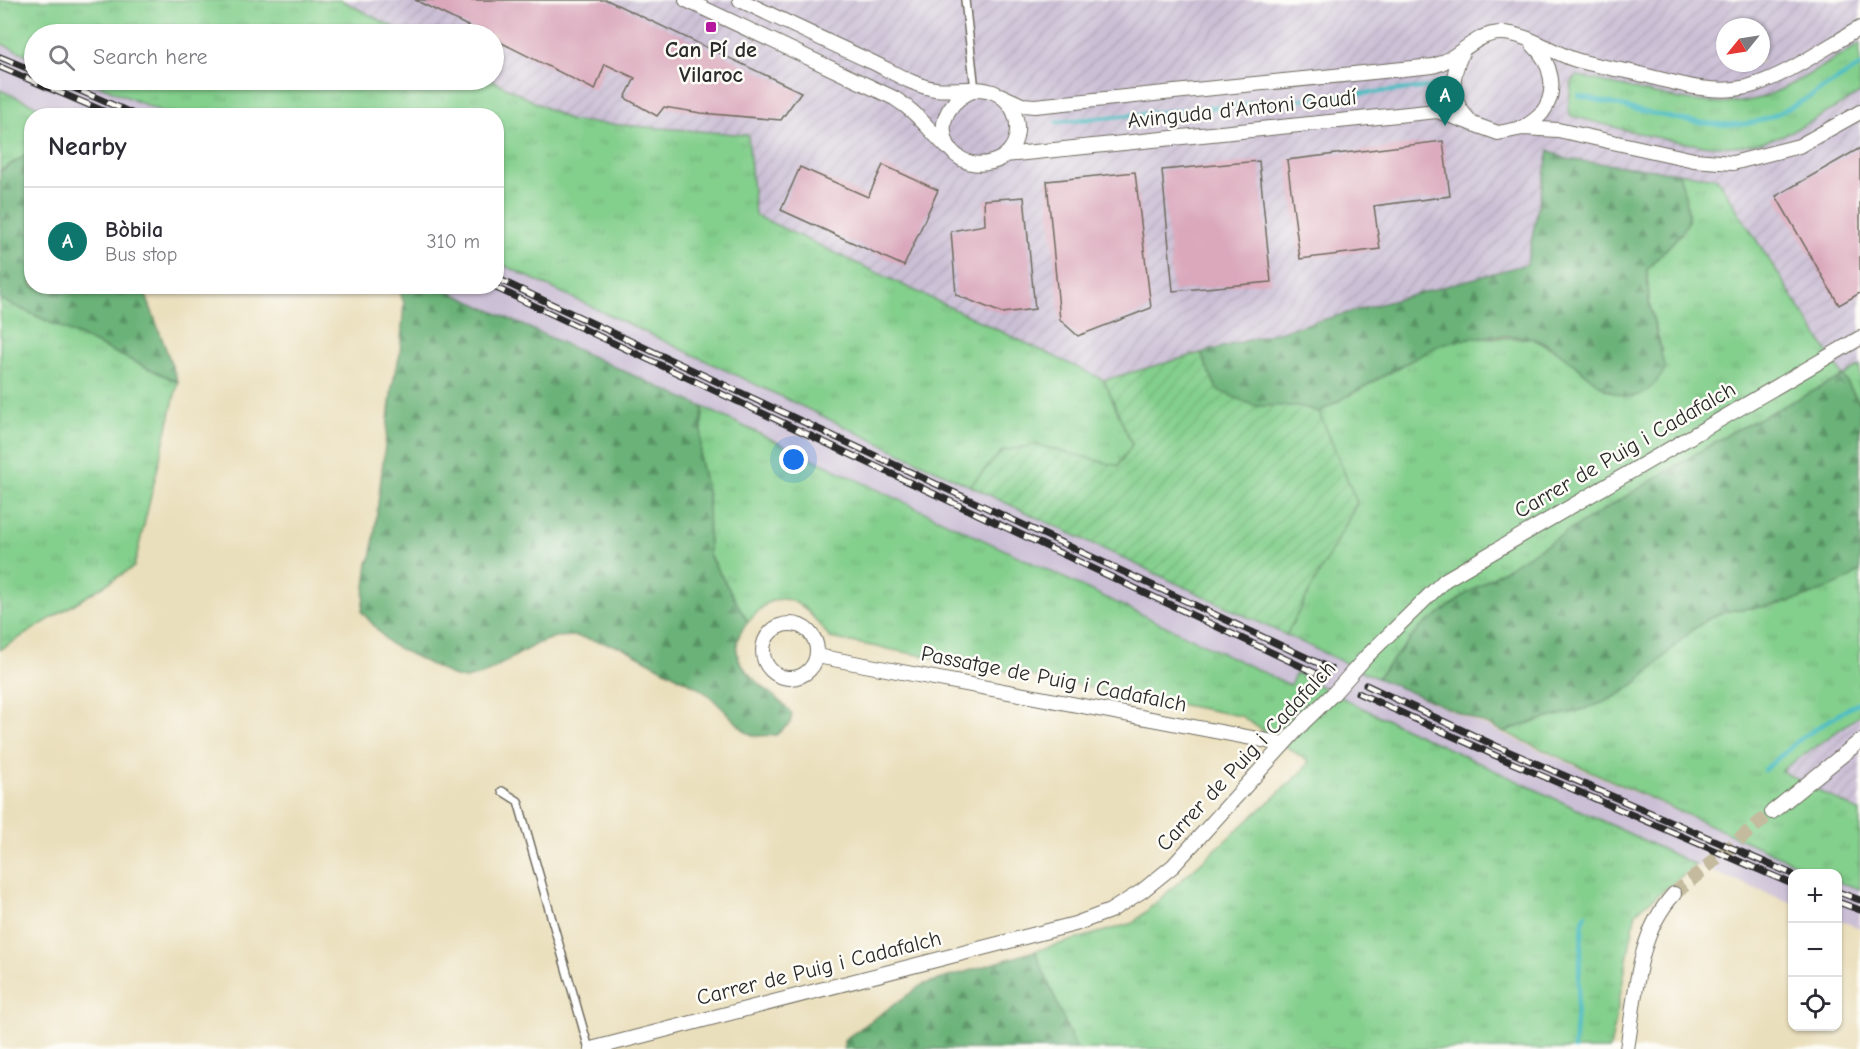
<!DOCTYPE html>
<html lang="en">
<head>
<meta charset="utf-8">
<style>
	:root { --surface:#fff; --page:#f7f7f7; --text:#2b2b33; --muted:#7c7c81; --line:#e1e1e2; --accent:#0f766e }
	body { margin:0; font-family:"Comic Neue",sans-serif; background:var(--page); color:var(--text) }
	.controls { position:absolute; right:18px; bottom:18px; display:grid; overflow:hidden; border-radius:12px; box-shadow:0 2px 4px #0004 }
	.controls button { width:54px; height:54px; display:grid; place-items:center; padding:0; border:0; border-bottom:2px solid var(--line); background:var(--surface); color:var(--text); font:30px sans-serif }
	.compass { position:absolute; left:1716px; top:18px; width:54px; height:54px; border-radius:50%; background:var(--surface); box-shadow:0 2px 4px #0004; rotate:240deg }
	.you { position:absolute; left:794px; top:460px; width:21px; height:21px; margin:-15px; border:4px solid #fff; border-radius:50%; background:#1a73e8; box-shadow:0 0 0 9px #1a73e833 }
	.badge { display:grid; place-items:center; width:39px; height:39px; border-radius:50%; background:var(--accent); color:#fff; font-size:20px; font-weight:700 }
	.pin { position:absolute; translate:-50% -50px; filter:drop-shadow(0 2px 3px #0008) }
	.pin::after { content:''; position:absolute; top:32px; width:21px; height:18px; background:inherit; clip-path:polygon(0 0,100% 0,50% 100%) }
	.list { margin:0; padding:0; list-style:none }
	h2 { display:flex; justify-content:space-between; align-items:center; height:78px; margin:0; padding:0 24px; font-size:26px }
	h2 small { font-size:20px; font-weight:400; color:var(--muted) }
	.list li { display:grid; grid-template-columns:39px 1fr auto; gap:18px; align-items:center; box-sizing:border-box; height:108px; padding:0 24px; border-top:2px solid var(--line) }
	.list b { display:block; font-size:22px; white-space:nowrap }
	.list p { margin:0; font-size:20px; white-space:nowrap; color:var(--muted) }
	.list em { font-size:20px; font-style:normal; color:var(--muted) }
	.icon { flex:none; width:33px; height:33px; fill:none; stroke:currentColor; stroke-width:2; stroke-linecap:round; stroke-linejoin:round }
	.map { position:relative; flex:none; width:1860px; height:1049px; overflow:hidden }
	.search { position:absolute; background:var(--surface); box-shadow:0 2px 4px #0004; left:24px; top:24px; width:480px; height:66px; display:flex; align-items:center; gap:15px; box-sizing:border-box; padding:0 21px; border-radius:33px; color:var(--muted); font-size:22px }
	.panel { position:absolute; background:var(--surface); box-shadow:0 2px 4px #0004; left:24px; top:108px; width:480px; height:186px; border-radius:24px }
	.map>svg:first-child { display:block }
	.industrial { fill:url(#industrial-furrows); fill-rule:evenodd }
	.railway { fill:#cbbfd5 }
	.grass { fill:url(#grass-tufts); stroke:#577d5c; stroke-width:1.5 }
	.forest { fill:url(#forest-firs); stroke:#4a6e52; stroke-width:1.5 }
	.garden { fill:url(#garden-furrows); stroke:#577d5c; stroke-width:1.5 }
	.lines { fill:none; stroke-linecap:round; stroke-linejoin:round }
	.stream { stroke:#4fbdc3; stroke-width:4.5 }
	.building { fill:#daa7bb }
	.street-tunnel { stroke:#c4bb9f; stroke-width:14; stroke-dasharray:14 7; stroke-linecap:butt }
	.lane-casing { stroke:#6e6a5e; stroke-width:10 }
	.street-casing { stroke:#6e6a5e; stroke-width:16 }
	.lane { stroke:#fff; stroke-width:7 }
	.street { stroke:#fff; stroke-width:14 }
	.rail-casing { stroke:#2b2b2b; stroke-width:7 }
	.rail { stroke:#fdfcf7; stroke-width:4.5; stroke-dasharray:14; stroke-linecap:butt }
	.street-bridge-casing { stroke:#6e6a5e; stroke-width:16; stroke-linecap:butt }
	.street-bridge { stroke:#fff; stroke-width:14 }
	.poi-dot { fill:#b5179e; stroke:#fdfcf7; stroke-width:2 }
	.labels { text-anchor:middle; dominant-baseline:central; stroke-width:5; stroke-linejoin:round; paint-order:stroke }
	.poi-label { font-size:22px; font-weight:bold; fill:#2b2b2b; stroke:#fdfcf7 }
	.street-label { font-size:22px; fill:#2b2b2b; stroke:#fdfcf7 }
</style>
</head>
<body>
<div class="map">
<svg width="1860" height="1049" viewBox="0 0 1860 1049">
	<defs>
		<pattern id="industrial-furrows" width="10" height="10" patternUnits="userSpaceOnUse" patternTransform="scale(1.5)"><rect width="10" height="10" fill="#cbbfd5"/><path d="M-1 1l2-2M0 10L10 0M9 11l2-2" fill="none" stroke="#aea4b7"/></pattern>
		<pattern id="grass-tufts" width="24" height="20" patternUnits="userSpaceOnUse" patternTransform="scale(1.5)"><rect width="24" height="20" fill="#83cf8c"/><path d="M3 7l-1-3M5 7V3M7 7l1-3M15 17l-1-3M17 17v-4M19 17l1-3" fill="none" stroke="#71b279"/></pattern>
		<pattern id="forest-firs" width="22" height="20" patternUnits="userSpaceOnUse" patternTransform="scale(1.5)"><rect width="22" height="20" fill="#6ab278"/><path d="M5 1l3.5 6h-7zM16 11l3.5 6h-7z" fill="#579163"/></pattern>
		<pattern id="garden-furrows" width="10" height="10" patternUnits="userSpaceOnUse" patternTransform="scale(1.5)"><rect width="10" height="10" fill="#83cf8c"/><path d="M-1 1l2-2M0 10L10 0M9 11l2-2" fill="none" stroke="#71b279"/></pattern>
	</defs>
	<rect width="100%" height="100%" fill="#fdfcf7"/>
	<filter id="ink" filterUnits="userSpaceOnUse"><feTurbulence type="fractalNoise" baseFrequency=".0167" numOctaves="2"/><feDisplacementMap in="SourceGraphic" scale="12" xChannelSelector="R" yChannelSelector="G"/><feConvolveMatrix kernelMatrix="1 2 1 2 8 2 1 2 1" color-interpolation-filters="sRGB"/></filter>
	<filter id="wash" filterUnits="userSpaceOnUse"><feTurbulence type="fractalNoise" baseFrequency=".008" numOctaves="4" result="noise"/><feDisplacementMap in="SourceGraphic" scale="24" xChannelSelector="R" yChannelSelector="G"/><feGaussianBlur stdDeviation="1.35" result="paint"/><feColorMatrix in="noise" values="0 0 0 0 0 0 0 0 0 0 0 0 0 0 0 0 0 1.4 0 .05"/><feComposite in="paint" operator="in"/></filter>
	<g filter="url(#wash)">
		<rect width="100%" height="100%" fill="#eadfbc"/>
		<!-- industrial -->
		<path class="industrial" d="M341,0H1860V366L1843,376L1717,178L1565,159L1549,150L1527,264L1104,380L755,215L748,135L571,121L492,80L494,34H407ZM1725,27H1761V63H1725Z
			M1860,715V812L1781,771Z"/>
		<!-- railway -->
		<path class="railway" d="M0,43L34,58V80H86L170,115H57L0,90Z
			M497,262L1377,678L1816,873L1792,874V903L1696,865L1356,705L1296,674L1291,686L703,407L439,287L496,286Z
			M1838,882L1860,889V928L1838,920Z"/>
		<!-- grass -->
		<path class="grass" d="M0,0H341L407,34H34V58L0,43Z
			M1860,44V93C1828,112 1797,133 1761,142C1705,157 1627,129 1571,116L1568,110L1572,80L1578,76C1631,87 1712,115 1763,97C1797,84 1829,62 1860,44Z
			M86,80H492L571,121L748,135L755,215L1104,380L1132,445L1118,466L1037,445L1002,451L970,486L497,262L496,116L170,115Z
			M0,90L57,115L32,116L31,152L0,171Z
			M1679,173L1717,178L1843,376L1860,366V404L1844,377L1732,432L1473,589L1420,628L1377,678L1286,635L1357,503L1319,412L1439,345L1474,338H1531L1565,355L1606,390L1624,396L1662,351L1649,303L1647,270C1657,256 1687,232 1688,220C1690,206 1682,187 1679,173Z
			M0,299L178,382L134,567L0,650Z
			M703,407L1290,685L1296,673L1356,705L1696,865L1636,912L1610,1049H1076L1035,951L1133,923L1301,773L1309,762L1241,716L830,638C816,620 796,589 769,602C762,606 754,616 748,622L709,555L708,496L700,461Z
			M1860,571V715L1781,771L1860,812V889L1838,882V874L1816,873L1504,732C1542,715 1584,715 1620,694C1655,673 1677,635 1714,616C1731,608 1749,609 1767,606C1792,603 1841,586 1860,571Z"/>
		<!-- forest -->
		<path class="forest" d="M1549,150L1565,159L1679,173C1682,187 1690,206 1688,220C1687,232 1657,256 1647,270L1649,303L1665,369C1624,443 1575,346 1530,338C1502,333 1467,338 1439,345L1319,412L1299,406H1254L1216,390L1201,353L1527,264Z
			M31,152L32,286L143,287L178,382L0,299V171Z
			M398,287H439L703,407L700,461L708,496L709,555L748,622C711,664 774,689 792,714L790,723L776,735L755,736L746,732L710,696L695,686L622,647L575,636L555,637L536,644L482,675L465,679L455,677L390,644L362,612L368,563L372,554L392,387L400,354L404,303Z
			M1843,376L1860,404V571C1842,586 1792,603 1767,606C1749,609 1731,608 1714,616C1677,635 1655,673 1620,694C1584,715 1542,715 1504,732L1377,678L1420,628L1473,589L1732,432Z
			M1035,951L1076,1049H844V1040L922,985Z"/>
		<!-- garden -->
		<path class="garden" d="M1201,353L1217,390L1254,406H1299L1319,412L1357,503L1286,635L970,486L1002,451L1037,445L1118,466L1132,445L1104,380Z"/>
		<g class="lines">
			<!-- stream -->
			<path class="stream" d="M1579,96C1627,106 1707,133 1755,122C1789,113 1829,84 1860,66
				M1057,122L1431,87
				M1764,770L1803,737L1860,701
				M1574,1049L1583,921L1586,914"/>
		</g>
		<g id="blocks">
			<!-- building -->
			<path class="building" d="M415,0H607L801,92L781,120L701,113L664,107L657,116L625,98L635,78L605,64L595,90L494,39V34H484Z
				M1443,141L1450,196L1374,206L1380,249L1300,259L1287,160Z
				M1860,148V293L1839,305L1776,196Z
				M1259,161L1271,282L1173,291L1162,170Z
				M883,165L938,190L904,266L781,210L800,167L868,197Z
				M1135,172L1151,308L1078,336L1060,320L1047,181Z
				M1024,197L1035,309L1002,313L956,295L951,231L985,225L984,200Z"/>
		</g>
	</g>
	<g filter="url(#ink)">
		<use href="#blocks" fill-opacity="0" stroke="#6e6a5e" stroke-width="1.5"/>
		<g class="lines">
			<!-- street-tunnel -->
			<path class="street-tunnel" d="M1674,894L1772,812"/>
			<defs>
				<path id="lane" d="M965,0L975,90
					M502,791L518,801L589,1049"/>
				<path id="street" d="M686,0L894,98C917,112 928,129 948,148
					M740,0C784,21 828,42 872,62C891,71 914,86 935,89C956,92 984,83 1002,97C1025,114 1022,154 992,162C945,175 920,111 975,90
					M1462,53C1450,79 1449,100 1470,121
					M1000,95L1022,105L1035,106L1433,66C1458,60 1474,33 1501,33C1525,33 1550,51 1573,59C1591,65 1612,68 1631,72C1668,80 1709,96 1747,87C1787,76 1824,48 1860,28
					M1523,128C1529,124 1537,119 1542,113C1559,91 1551,62 1533,45
					M1005,155L1437,111L1498,133L1523,128L1558,130L1694,160L1733,163L1799,146L1860,112
					M763 651a27 27 0 1 1 54 0a27 27 0 1 1-54 0Z
					M817,656L1284,744
					M1367,656L1445,580L1860,338
					M1772,812L1860,741
					M591,1049L1075,924L1110,911L1142,891L1173,866L1303,723L1334,693
					M1627,1049C1636,996 1636,935 1674,894"/>
			</defs>
			<!-- lane casing -->
			<use href="#lane" class="lane-casing"/>
			<!-- street casing -->
			<use href="#street" class="street-casing"/>
			<!-- lane -->
			<use href="#lane" class="lane"/>
			<!-- street -->
			<use href="#street" class="street"/>
			<defs>
				<path id="rail" d="M0,57L34,71
					M0,67L115,116
					M56,80L138,116
					M496,278L1331,669
					M492,286L1324,677
					M1366,685L1496,746L1792,874
					M1358,693L1494,755L1792,884
					M1838,892L1860,900
					M1838,902L1860,910"/>
			</defs>
			<!-- rail casing -->
			<use href="#rail" class="rail-casing"/>
			<!-- rail -->
			<use href="#rail" class="rail"/>
			<defs>
				<path id="street-bridge" d="M1334,693L1367,656"/>
			</defs>
			<!-- street-bridge casing -->
			<use href="#street-bridge" class="street-bridge-casing"/>
			<!-- street-bridge -->
			<use href="#street-bridge" class="street-bridge"/>
		</g>
	</g>
	<!-- markers -->
	<rect class="poi-dot" x="705" y="21" width="12" height="12" rx="3"/>
	<g class="labels">
		<!-- poi labels -->
		<g class="poi-label">
			<text x="711" y="50">Can Pí de<tspan x="711" dy="25">Vilaroc</tspan></text>
		</g>
		<!-- street labels -->
		<g class="street-label">
			<text transform="translate(1242 109) rotate(-6)">Avinguda d'Antoni Gaudí</text>
			<text transform="translate(1625 450) rotate(-30)">Carrer de Puig i Cadafalch</text>
			<text transform="translate(1054 679) rotate(11)">Passatge de Puig i Cadafalch</text>
			<text transform="translate(1246 756) rotate(-47)">Carrer de Puig i Cadafalch</text>
			<text transform="translate(819 968) rotate(-14)">Carrer de Puig i Cadafalch</text>
		</g>
	</g>
</svg>
<div class="controls">
<button>+</button>
<button>−</button>
<button><svg class="icon" aria-label="locate" viewBox="0 0 24 24"><circle cx="12" cy="12" r="6"/><path d="M12 2v4M12 18v4M2 12h4M18 12h4"/></svg></button>
</div>
<svg class="compass" viewBox="-18 -18 36 36"><path d="M0-13l5 13h-10z" fill="#e53935"/><path d="M0 13l5-13h-10z" fill="#7c7c81"/></svg>
<div class="you"></div>
<div class="pin badge" style="left:1445px;top:126px">A</div>
<div class="search"><svg class="icon" aria-label="search" viewBox="0 0 24 24"><circle cx="10" cy="10" r="6"/><path d="M15 15l6 6"/></svg>Search here</div>
<section class="panel">
<h2>Nearby<small></small></h2>
<ul class="list">
<li><span class="badge">A</span><div><b>Bòbila</b><p>Bus stop</p></div><em>310 m</em></li>
</ul>
</section>
</div>
</body>
</html>
